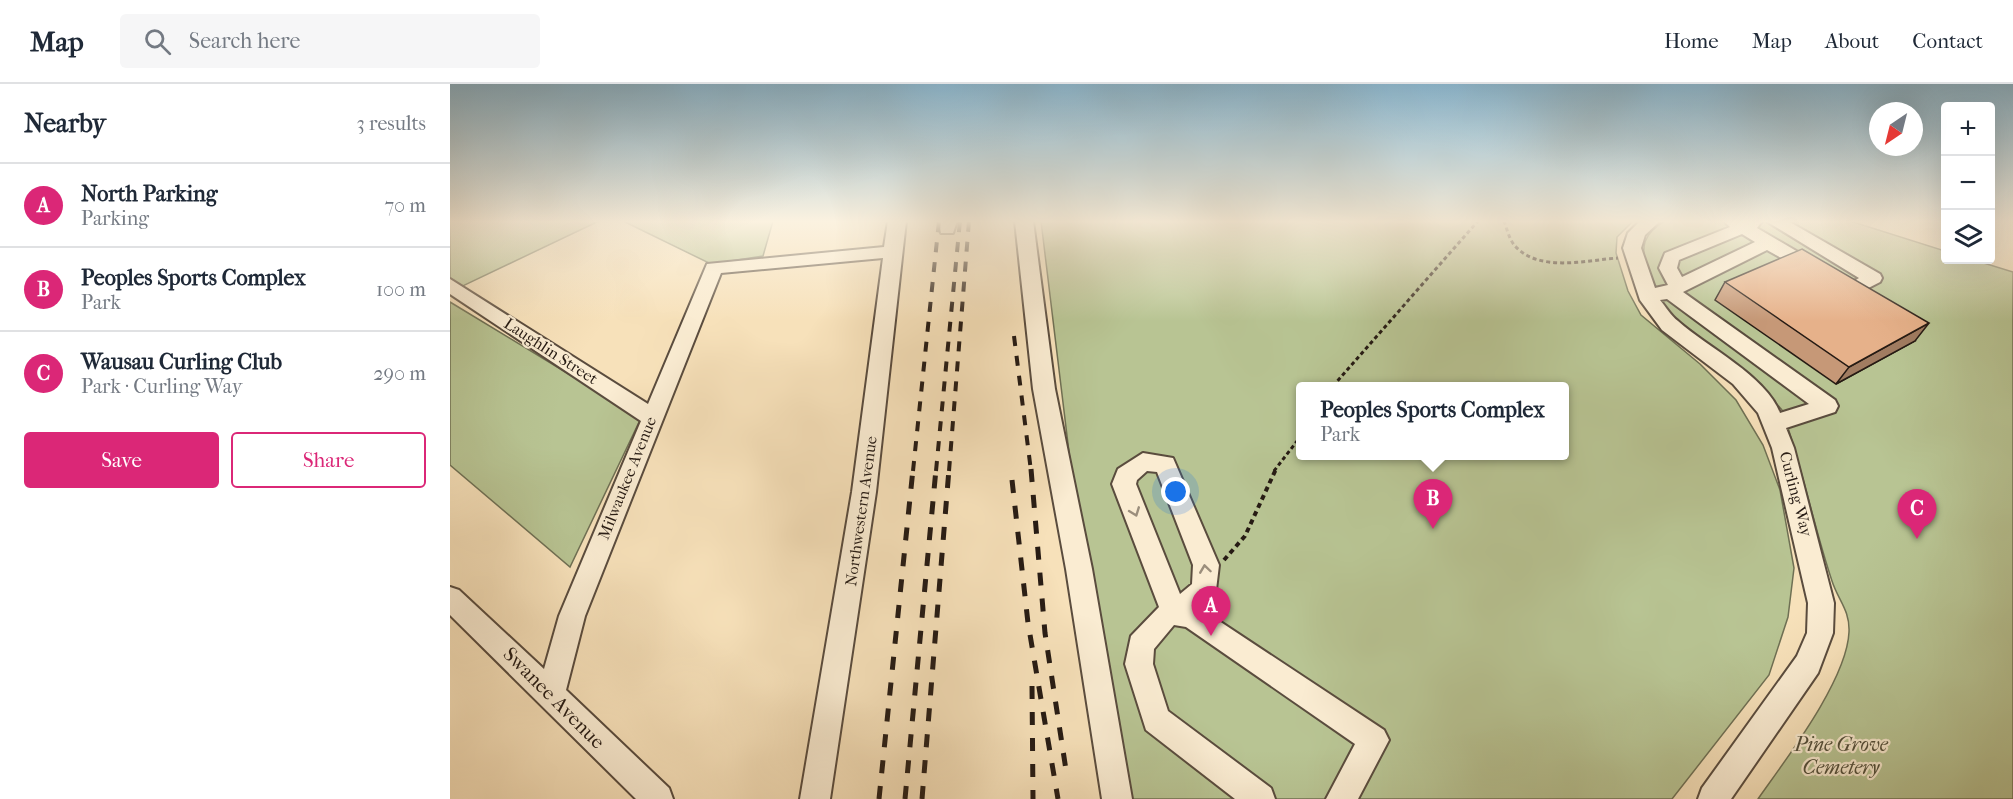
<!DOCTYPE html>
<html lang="en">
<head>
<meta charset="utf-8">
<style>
	:root { --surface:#fff; --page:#f6f6f7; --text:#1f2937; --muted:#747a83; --line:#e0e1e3; --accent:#db2777 }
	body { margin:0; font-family:"IM FELL French Canon",serif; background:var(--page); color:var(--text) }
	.controls { position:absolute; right:18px; top:18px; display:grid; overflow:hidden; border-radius:6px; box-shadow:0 6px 24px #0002 }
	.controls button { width:54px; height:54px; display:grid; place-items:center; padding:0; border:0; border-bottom:2px solid var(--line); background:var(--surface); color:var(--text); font:30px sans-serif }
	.compass { position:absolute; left:1419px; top:18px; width:54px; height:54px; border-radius:50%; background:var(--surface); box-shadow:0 6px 24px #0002; rotate:215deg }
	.you { position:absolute; left:726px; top:408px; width:21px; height:21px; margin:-15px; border:4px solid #fff; border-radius:50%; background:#1a73e8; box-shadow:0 0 0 9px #1a73e833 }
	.badge { display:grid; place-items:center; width:39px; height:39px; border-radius:50%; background:var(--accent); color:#fff; font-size:20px; font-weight:700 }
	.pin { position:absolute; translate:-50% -50px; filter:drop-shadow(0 2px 3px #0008) }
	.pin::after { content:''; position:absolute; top:32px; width:21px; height:18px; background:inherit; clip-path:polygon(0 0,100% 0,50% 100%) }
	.popup { position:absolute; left:846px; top:298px; width:273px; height:78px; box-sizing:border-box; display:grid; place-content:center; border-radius:6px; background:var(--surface); filter:drop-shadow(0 2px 4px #0005); font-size:20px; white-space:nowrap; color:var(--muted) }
	.popup b { font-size:22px; color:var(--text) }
	.popup::after { content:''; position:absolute; left:50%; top:100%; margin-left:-12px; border:12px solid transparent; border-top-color:var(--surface) }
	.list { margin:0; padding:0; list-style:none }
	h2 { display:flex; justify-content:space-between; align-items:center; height:78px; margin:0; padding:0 24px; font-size:26px }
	h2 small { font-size:20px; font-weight:400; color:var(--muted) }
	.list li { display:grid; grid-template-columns:39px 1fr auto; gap:18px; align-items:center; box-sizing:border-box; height:84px; padding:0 24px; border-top:2px solid var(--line) }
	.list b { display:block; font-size:22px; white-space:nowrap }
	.list p { margin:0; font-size:20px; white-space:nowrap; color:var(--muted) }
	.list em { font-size:20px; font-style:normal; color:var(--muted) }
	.actions { display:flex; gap:12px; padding:18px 24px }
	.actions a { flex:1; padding:14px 0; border:2px solid var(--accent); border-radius:6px; text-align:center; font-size:21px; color:var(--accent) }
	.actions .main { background:var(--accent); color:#fff }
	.icon { flex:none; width:33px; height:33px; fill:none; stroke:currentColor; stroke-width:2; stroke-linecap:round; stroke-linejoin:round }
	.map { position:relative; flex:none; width:1563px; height:715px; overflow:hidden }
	header { display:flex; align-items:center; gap:36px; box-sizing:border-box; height:84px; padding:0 30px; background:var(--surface); border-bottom:2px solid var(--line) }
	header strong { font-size:28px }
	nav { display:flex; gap:33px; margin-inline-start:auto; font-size:21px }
	.search { width:420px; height:54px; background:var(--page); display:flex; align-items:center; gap:15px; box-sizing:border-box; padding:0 21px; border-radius:6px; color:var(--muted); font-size:22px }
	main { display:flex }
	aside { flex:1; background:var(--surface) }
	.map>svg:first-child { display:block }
	.green { fill:#b8c493; stroke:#6f7054; stroke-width:1.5; fill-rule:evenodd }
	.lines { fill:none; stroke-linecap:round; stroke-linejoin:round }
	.minor-casing { stroke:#5a4c3e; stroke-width:4 }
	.path-far1 { stroke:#261b14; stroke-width:3; stroke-dasharray:4 3; stroke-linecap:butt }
	.path { stroke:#261b14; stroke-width:4; stroke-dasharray:5 4; stroke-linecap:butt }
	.minor { fill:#faecd2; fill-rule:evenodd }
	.rail-far1 { stroke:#261b14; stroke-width:4; stroke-dasharray:10 10; stroke-linecap:butt }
	.rail { stroke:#261b14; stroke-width:5; stroke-dasharray:13 13; stroke-linecap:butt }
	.wall { fill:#c69877; stroke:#261b14; stroke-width:1.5 }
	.shaded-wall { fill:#a17c61; stroke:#261b14; stroke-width:1.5 }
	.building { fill:#e6b18a; stroke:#261b14; stroke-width:1.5 }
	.oneway { stroke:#9b8e7c }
	.labels { text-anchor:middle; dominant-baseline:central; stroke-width:4.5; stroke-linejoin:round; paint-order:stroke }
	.street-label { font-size:16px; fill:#261b14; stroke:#faecd2 }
	.near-street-label { font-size:20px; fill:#261b14; stroke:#faecd2 }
	.near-park-label { font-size:20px; font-style:italic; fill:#524e3a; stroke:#faecd2 }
</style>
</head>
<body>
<header>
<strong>Map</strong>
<div class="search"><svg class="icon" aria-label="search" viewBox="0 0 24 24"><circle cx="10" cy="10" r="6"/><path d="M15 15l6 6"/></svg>Search here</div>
<nav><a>Home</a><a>Map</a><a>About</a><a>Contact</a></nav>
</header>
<main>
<aside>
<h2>Nearby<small>3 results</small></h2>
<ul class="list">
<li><span class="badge">A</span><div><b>North Parking</b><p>Parking</p></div><em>70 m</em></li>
<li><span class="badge">B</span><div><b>Peoples Sports Complex</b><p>Park</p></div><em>100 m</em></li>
<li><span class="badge">C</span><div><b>Wausau Curling Club</b><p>Park · Curling Way</p></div><em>290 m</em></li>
</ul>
<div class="actions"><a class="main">Save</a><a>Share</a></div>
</aside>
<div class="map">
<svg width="1563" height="715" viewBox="0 0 1563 715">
	<rect width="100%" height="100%" fill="#f7e1ba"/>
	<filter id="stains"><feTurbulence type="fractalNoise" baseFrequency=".00333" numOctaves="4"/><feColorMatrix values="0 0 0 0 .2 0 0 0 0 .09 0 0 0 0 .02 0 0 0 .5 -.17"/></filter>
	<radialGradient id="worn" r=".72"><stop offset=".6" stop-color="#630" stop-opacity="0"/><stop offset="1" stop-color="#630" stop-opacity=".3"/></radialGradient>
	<!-- green -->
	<path class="green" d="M0,137H149L0,208Z
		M173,137H323L313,172L261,180Z
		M591,137H1183L1167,153L1166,169L1178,207L1191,231L1250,280L1286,316L1313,361L1330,406L1344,484L1338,533L1319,591L1222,715H661ZM851,302H1115V372H851Z
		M1215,137H1400L1495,167L1496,176H1524L1563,188V715H1308C1336,675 1397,596 1399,548C1400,526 1388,516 1382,497C1363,440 1352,382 1332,326C1300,287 1249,267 1217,228C1208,216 1204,200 1198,186C1189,163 1194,149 1215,137Z
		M0,218L191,334L120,483L0,381Z"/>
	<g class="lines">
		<defs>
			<path id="minor" d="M438,137H456L426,408L380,715H350L402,408L433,174L271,189L135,532L116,606L219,704L223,715H186L0,531V503L9,506L94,585L109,532L191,337L0,210V195L198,320L257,180L434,163Z
				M489,137H507L503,149H491Z
				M565,137H583L605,305L642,485L682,715H652L616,485L583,305Z
				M1190,137H1210L1195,151L1191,164L1205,204L1218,201L1209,184L1215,169L1280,143L1274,137H1312L1307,144L1401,199L1409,194L1316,137H1338L1430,190L1432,194L1430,198L1401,213L1317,166L1233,208L1385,316L1388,322L1385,328L1336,344L1344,364L1384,519L1383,549L1368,589L1281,715H1248L1252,704L1347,572L1357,549L1358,519L1322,364L1308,329L1283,300L1212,246L1190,216L1173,164L1178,149ZM1292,150L1305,158L1232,193L1227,184L1229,176ZM1217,215L1359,320L1330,329C1316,292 1257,263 1228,237C1221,232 1216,223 1210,216Z
				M693,369L723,374L769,481L766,506L762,514L751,525L934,646L939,656L908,715H876L905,660L736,543L724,541L704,565L703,580L718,627L821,704L825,715H785L696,646L675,580L681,552L709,523L662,400L668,385ZM697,387L707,388L743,481L742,500L730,510L686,400L687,396Z"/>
		</defs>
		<!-- minor casing -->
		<use href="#minor" class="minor-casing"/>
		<!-- path-far1 -->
		<path class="path-far1" d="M1054,137C1057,145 1059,155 1065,162C1090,189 1136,176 1168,174
			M883,302L1028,137
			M824,387L851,352"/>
		<!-- path -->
		<path class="path" d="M774,476L795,452L826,385"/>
		<!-- minor -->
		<use href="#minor" class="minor"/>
		<!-- rail-far1 -->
		<path class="rail-far1" d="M564,252L581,387
			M463,387L489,137
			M486,387L510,137
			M499,387L519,137"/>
		<!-- rail -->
		<path class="rail" d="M581,385L595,549L616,686
			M562,396L578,539L608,715
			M582,602L583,715
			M429,715L463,385
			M455,715L486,385
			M472,715L499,385"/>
	</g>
	<!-- wall -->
	<path class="wall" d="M1275,198L1465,257L1386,300L1265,216Z"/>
	<!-- shaded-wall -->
	<path class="shaded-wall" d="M1479,239L1465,257L1386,300L1399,283Z"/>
	<!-- building -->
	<path class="building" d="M1352,165L1479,239L1399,283L1275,198Z"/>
	<!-- one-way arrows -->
	<defs><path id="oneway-chevron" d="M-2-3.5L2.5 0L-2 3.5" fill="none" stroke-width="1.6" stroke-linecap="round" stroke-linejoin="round" transform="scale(1.5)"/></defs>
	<g class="oneway">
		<use href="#oneway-chevron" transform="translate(685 428) rotate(69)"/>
		<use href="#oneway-chevron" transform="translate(755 485) rotate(-98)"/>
	</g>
	<!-- sky -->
	<linearGradient id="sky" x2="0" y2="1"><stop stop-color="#8ab8d2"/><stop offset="0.58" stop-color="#fbf2e0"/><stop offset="1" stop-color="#fbf2e0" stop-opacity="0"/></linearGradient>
	<rect width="1563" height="237" fill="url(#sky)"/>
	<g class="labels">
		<!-- street labels -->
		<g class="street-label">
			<text transform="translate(101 267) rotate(33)">Laughlin Street</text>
			<text transform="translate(177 394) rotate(-68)">Milwaukee Avenue</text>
			<text transform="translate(1346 410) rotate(75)">Curling Way</text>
			<text transform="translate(411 427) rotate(-82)">Northwestern Avenue</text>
		</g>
		<!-- near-street labels -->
		<g class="near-street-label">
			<text transform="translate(104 614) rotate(45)">Swanee Avenue</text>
		</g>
		<!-- near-park labels -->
		<g class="near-park-label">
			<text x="1391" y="660">Pine Grove<tspan x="1391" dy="23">Cemetery</tspan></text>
		</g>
	</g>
	<rect width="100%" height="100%" filter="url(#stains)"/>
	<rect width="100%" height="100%" fill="url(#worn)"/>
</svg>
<div class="controls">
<button>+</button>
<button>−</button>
<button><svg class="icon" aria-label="layers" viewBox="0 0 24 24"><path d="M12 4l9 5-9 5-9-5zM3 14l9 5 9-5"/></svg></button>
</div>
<svg class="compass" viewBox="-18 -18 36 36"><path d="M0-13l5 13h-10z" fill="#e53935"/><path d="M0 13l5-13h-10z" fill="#747a83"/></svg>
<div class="you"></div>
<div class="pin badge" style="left:761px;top:552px">A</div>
<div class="pin badge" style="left:983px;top:445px">B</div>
<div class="popup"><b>Peoples Sports Complex</b>Park</div>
<div class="pin badge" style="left:1467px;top:455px">C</div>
</div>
</main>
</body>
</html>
